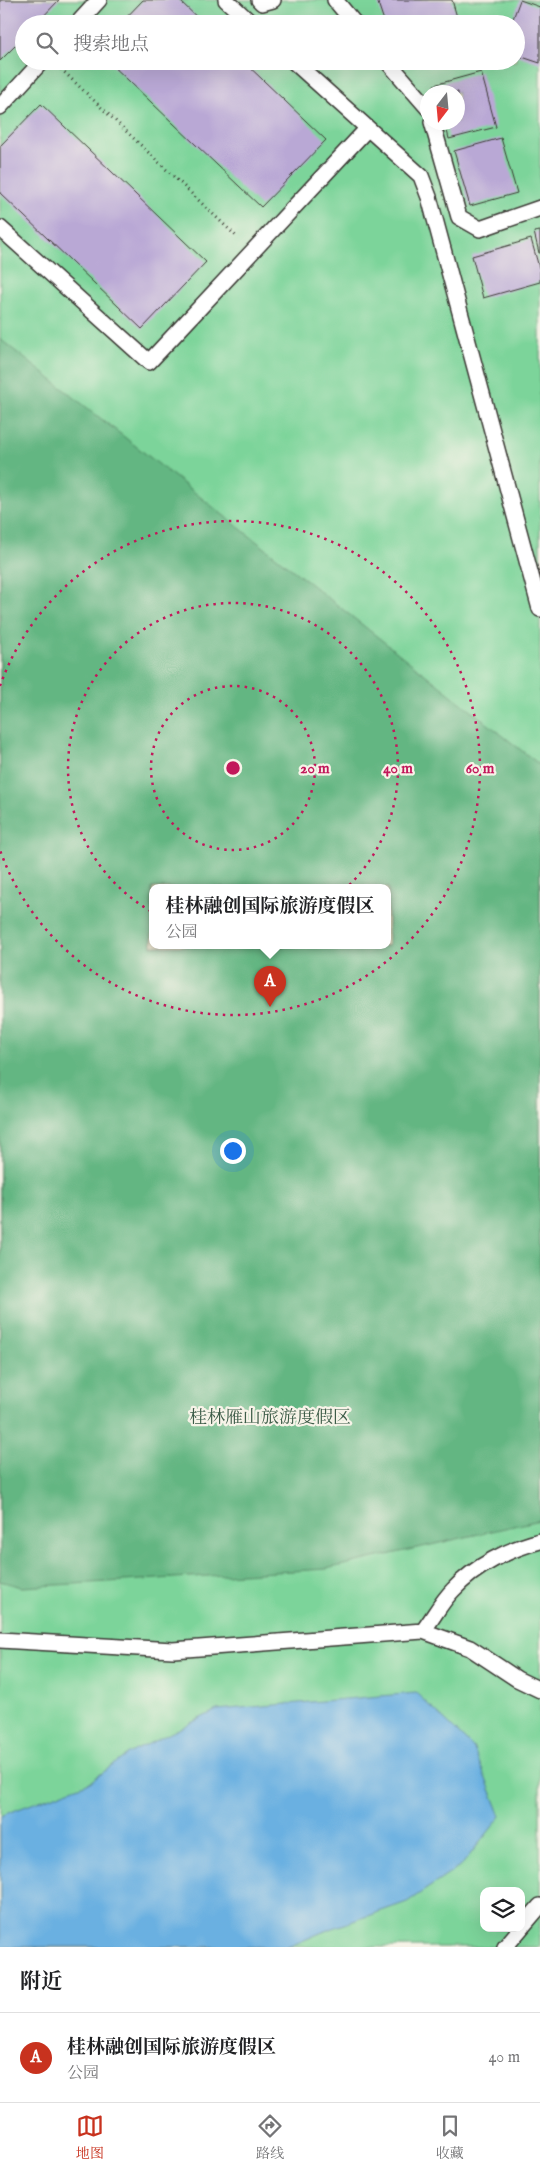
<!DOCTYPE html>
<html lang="zh">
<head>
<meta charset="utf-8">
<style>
	:root { --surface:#fff; --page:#f2f2f2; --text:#202124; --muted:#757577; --line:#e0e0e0; --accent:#c8321e }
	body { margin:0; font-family:"IM FELL English","Noto Serif SC",serif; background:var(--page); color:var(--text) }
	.controls { position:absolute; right:15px; bottom:15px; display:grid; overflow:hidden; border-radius:10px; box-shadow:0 5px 20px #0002 }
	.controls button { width:45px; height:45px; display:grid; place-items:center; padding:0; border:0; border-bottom:1px solid var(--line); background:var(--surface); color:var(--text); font:25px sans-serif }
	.compass { position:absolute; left:420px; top:85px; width:45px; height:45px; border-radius:50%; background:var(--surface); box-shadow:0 5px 20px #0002; rotate:196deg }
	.you { position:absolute; left:232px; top:1150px; width:18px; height:18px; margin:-12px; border:4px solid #fff; border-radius:50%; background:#1a73e8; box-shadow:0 0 0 8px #1a73e833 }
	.badge { display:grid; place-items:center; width:32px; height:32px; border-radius:50%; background:var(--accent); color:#fff; font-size:16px; font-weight:700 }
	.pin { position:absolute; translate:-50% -41px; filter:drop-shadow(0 1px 2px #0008) }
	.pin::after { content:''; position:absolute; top:26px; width:18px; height:15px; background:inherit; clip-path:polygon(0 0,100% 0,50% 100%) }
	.popup { position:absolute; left:149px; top:884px; width:242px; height:65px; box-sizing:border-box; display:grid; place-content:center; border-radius:10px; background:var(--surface); filter:drop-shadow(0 1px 4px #0005); font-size:16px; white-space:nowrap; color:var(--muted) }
	.popup b { font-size:19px; color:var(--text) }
	.popup::after { content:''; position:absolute; left:50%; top:100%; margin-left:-10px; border:10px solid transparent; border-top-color:var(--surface) }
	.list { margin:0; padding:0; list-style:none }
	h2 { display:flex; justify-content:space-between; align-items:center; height:65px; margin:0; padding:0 20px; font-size:21px }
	h2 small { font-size:16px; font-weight:400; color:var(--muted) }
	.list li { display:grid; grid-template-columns:32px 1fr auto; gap:15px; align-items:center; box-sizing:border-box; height:90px; padding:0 20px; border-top:1px solid var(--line) }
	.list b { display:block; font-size:19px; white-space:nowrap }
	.list p { margin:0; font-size:16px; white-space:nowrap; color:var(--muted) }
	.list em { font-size:16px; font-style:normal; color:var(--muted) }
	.icon { flex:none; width:28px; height:28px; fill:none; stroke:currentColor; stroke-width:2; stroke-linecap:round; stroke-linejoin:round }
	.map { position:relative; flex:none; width:540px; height:1947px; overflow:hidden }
	.search { position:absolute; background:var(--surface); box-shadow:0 5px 20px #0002; left:15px; right:15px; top:15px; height:55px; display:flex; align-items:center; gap:12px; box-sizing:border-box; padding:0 18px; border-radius:28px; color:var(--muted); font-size:19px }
	.sheet { height:155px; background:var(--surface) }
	nav { display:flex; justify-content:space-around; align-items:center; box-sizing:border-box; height:70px; border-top:1px solid var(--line); background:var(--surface); font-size:14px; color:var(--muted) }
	nav a { display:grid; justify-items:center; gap:2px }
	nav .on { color:var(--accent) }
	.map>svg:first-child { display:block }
	.green { fill:#7bd49a; stroke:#4c785b; fill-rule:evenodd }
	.forest { fill:#64b682; stroke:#40694f; fill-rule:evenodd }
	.water { fill:#6ab0e1; stroke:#43667e }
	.building { fill:#b9a8d5 }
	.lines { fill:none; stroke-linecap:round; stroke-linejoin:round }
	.lane-casing { stroke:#3b3934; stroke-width:18 }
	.path { stroke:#3b3934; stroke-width:3; stroke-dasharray:1 4; stroke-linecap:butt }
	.lane { stroke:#fff; stroke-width:15 }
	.ring { fill:none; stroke:#c2185b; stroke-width:2.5; stroke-dasharray:2.5 5 }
	.labels { text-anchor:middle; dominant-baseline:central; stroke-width:4.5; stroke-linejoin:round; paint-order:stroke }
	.park-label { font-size:18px; fill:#3d5c48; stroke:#f7f3e8 }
	.centre { fill:#c2185b; stroke:#f7f3e8; stroke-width:2.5 }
	.ring-label { font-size:15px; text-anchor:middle; font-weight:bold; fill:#c2185b; stroke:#f7f3e8; stroke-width:4.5; stroke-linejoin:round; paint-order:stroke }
</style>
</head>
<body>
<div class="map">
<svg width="540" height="1947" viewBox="0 0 540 1947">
	<rect width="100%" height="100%" fill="#f7f3e8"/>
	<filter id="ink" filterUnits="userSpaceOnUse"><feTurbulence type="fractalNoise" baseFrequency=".02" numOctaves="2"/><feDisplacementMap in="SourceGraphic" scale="10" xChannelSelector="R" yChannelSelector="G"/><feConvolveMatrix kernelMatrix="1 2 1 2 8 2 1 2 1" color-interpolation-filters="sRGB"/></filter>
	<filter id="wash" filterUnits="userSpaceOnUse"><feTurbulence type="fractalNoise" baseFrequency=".0096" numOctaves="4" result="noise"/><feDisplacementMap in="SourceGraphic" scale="20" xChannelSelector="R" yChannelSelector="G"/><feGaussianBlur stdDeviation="1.12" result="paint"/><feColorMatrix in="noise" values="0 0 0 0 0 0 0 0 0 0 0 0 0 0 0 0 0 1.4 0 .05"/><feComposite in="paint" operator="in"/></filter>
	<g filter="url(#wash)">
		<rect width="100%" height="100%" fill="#ebe0bd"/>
		<!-- green -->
		<path class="green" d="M0,0H540V1947H0ZM24,24H516V61H24ZM428,92H458V122H428ZM152,888H388V946H152ZM484,1891H521V1928H484Z"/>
		<!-- forest -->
		<path class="forest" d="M0,339L540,765V1520L326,1569L22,1587L0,1581ZM152,888H388V946H152Z"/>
		<!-- water -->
		<path class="water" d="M416,1693L473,1747L501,1816L461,1866L407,1902L325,1931L288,1947H0V1816L90,1782L128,1754L217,1710Z"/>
		<g id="blocks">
			<!-- building -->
			<path class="building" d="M0,0H59L36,24H24V37L0,61Z
				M143,0H179L204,24H120Z
				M377,0H452L459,24H385Z
				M520,0L540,7V63L516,55V24H511Z
				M108,61H243L326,140L261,207Z
				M481,72L496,127L449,139L445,122H458V92H436L434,85Z
				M41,104L206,262L142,329L0,193V146Z
				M501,138L517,193L470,206L454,151Z
				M540,231V253H539L534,232Z
				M531,239L540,271V282L483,298L472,256Z"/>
		</g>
	</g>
	<g filter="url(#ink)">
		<use href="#blocks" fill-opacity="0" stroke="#3b3934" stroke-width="1"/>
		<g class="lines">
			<defs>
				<path id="lane" d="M226,0L252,24
					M259,0L262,3L273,0
					M335,0L355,24
					M77,24L99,0
					M293,61L421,176L429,197L540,609
					M387,61L428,108
					M0,107L42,61
					M432,122L459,217L480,229L540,208
					M0,228L149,362L367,129
					M423,1631C433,1618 441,1602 453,1590C475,1566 509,1549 540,1541
					M0,1640L173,1650L423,1631L470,1648L517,1679L540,1690
					M505,1947L540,1906"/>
			</defs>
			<!-- lane casing -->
			<use href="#lane" class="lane-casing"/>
			<!-- path -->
			<path class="path" d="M61,69L237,237"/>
			<!-- lane -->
			<use href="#lane" class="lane"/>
		</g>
	</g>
	<!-- distance rings -->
	<g class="ring">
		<circle cx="233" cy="768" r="82"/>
		<circle cx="233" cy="768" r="165"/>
		<path d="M0 686A247 247 0 1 1 0 850"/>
	</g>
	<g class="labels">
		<!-- park labels -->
		<g class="park-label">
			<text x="270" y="1418">桂林雁山旅游度假区</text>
		</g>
	</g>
	<circle cx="233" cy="768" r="8" class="centre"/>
	<g class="ring-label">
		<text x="315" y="773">20 m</text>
		<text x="398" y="773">40 m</text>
		<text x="480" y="773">60 m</text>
	</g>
</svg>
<div class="controls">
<button><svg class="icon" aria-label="layers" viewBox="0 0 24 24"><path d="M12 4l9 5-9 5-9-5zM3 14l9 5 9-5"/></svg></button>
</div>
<svg class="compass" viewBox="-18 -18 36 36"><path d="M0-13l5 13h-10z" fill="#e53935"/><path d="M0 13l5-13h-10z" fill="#757577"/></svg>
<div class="you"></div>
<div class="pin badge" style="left:270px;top:1007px">A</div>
<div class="popup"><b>桂林融创国际旅游度假区</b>公园</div>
<div class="search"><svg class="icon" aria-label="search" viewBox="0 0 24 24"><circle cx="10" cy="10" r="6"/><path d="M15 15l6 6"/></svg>搜索地点</div>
</div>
<section class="sheet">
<h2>附近<small></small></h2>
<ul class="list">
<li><span class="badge">A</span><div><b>桂林融创国际旅游度假区</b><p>公园</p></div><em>40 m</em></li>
</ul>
</section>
<nav>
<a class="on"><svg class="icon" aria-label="map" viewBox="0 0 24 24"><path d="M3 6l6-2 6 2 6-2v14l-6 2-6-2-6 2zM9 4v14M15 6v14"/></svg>地图</a>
<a><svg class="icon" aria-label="directions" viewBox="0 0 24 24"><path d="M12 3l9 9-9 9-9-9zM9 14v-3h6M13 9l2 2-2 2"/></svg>路线</a>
<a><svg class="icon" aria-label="saved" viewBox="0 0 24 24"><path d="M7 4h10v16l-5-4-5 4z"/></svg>收藏</a>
</nav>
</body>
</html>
